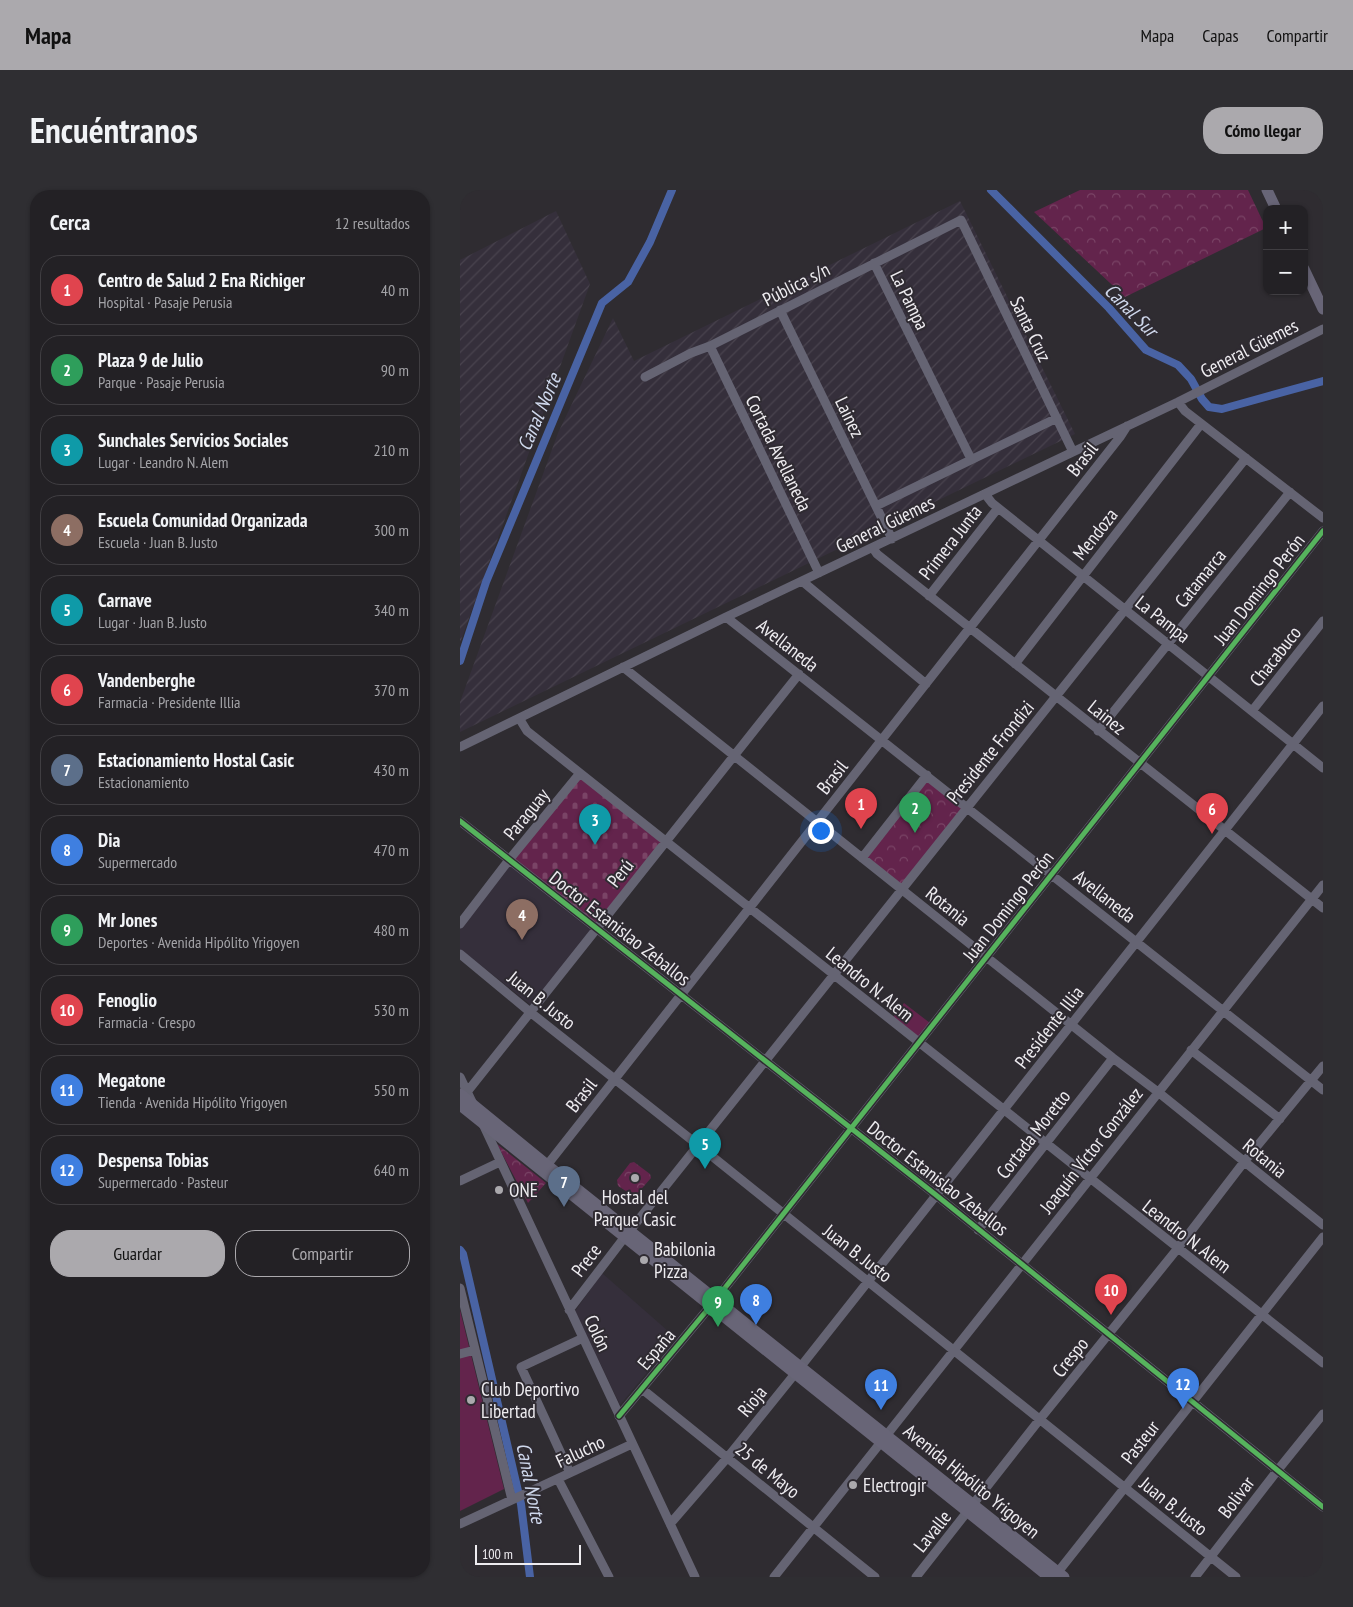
<!DOCTYPE html>
<html lang="es">
<head>
<meta charset="utf-8">
<style>
	:root { --surface:#232125; --page:#2f2e32; --text:#f1f3f6; --muted:#a3a3a7; --line:#403e42; --accent:#aba9ad }
	body { margin:0; font-family:"PT Sans Narrow",sans-serif; background:var(--page); color:var(--text) }
	.controls { position:absolute; right:15px; top:15px; display:grid; overflow:hidden; border-radius:10px; box-shadow:0 1px 4px #0004 }
	.controls button { width:45px; height:45px; display:grid; place-items:center; padding:0; border:0; border-bottom:1px solid var(--line); background:var(--surface); color:var(--text); font:25px sans-serif }
	.scale { position:absolute; left:15px; bottom:12px; width:106px; box-sizing:border-box; padding-left:5px; border:2px solid #eeecf0; border-top:0; font-size:14px; line-height:18px; white-space:nowrap; color:#eeecf0; -webkit-text-stroke:4px #2f2b32; paint-order:stroke }
	.you { position:absolute; left:360px; top:640px; width:18px; height:18px; margin:-12px; border:4px solid #fff; border-radius:50%; background:#1a73e8; box-shadow:0 0 0 8px #1a73e833 }
	.badge { display:grid; place-items:center; width:32px; height:32px; border-radius:50%; background:var(--accent); color:#fff; font-size:16px; font-weight:700 }
	.pin { position:absolute; translate:-50% -41px; filter:drop-shadow(0 1px 2px #0008) }
	.pin::after { content:''; position:absolute; top:26px; width:18px; height:15px; background:inherit; clip-path:polygon(0 0,100% 0,50% 100%) }
	.list { margin:0; padding:0; list-style:none }
	h2 { display:flex; justify-content:space-between; align-items:center; height:65px; margin:0; padding:0 20px; font-size:21px }
	h2 small { font-size:16px; font-weight:400; color:var(--muted) }
	.list li { display:grid; grid-template-columns:32px 1fr auto; gap:15px; align-items:center; box-sizing:border-box; height:70px; margin:0 10px 10px; padding:0 10px; border:1px solid var(--line); border-radius:20px }
	.list b { display:block; font-size:19px; white-space:nowrap }
	.list p { margin:0; font-size:16px; white-space:nowrap; color:var(--muted) }
	.list em { font-size:16px; font-style:normal; color:var(--muted) }
	.actions { display:flex; gap:10px; padding:15px 20px }
	.actions a { flex:1; padding:11px 0; border:1px solid var(--accent); border-radius:20px; text-align:center; font-size:18px; color:var(--accent) }
	.actions .main { background:var(--accent); color:#111 }
	.map { position:relative; flex:none; width:863px; height:1387px; overflow:hidden; border-radius:20px }
	header { display:flex; align-items:center; gap:30px; box-sizing:border-box; height:70px; padding:0 25px; background:var(--accent); color:#111 }
	header strong { font-size:24px }
	nav { display:flex; gap:28px; margin-inline-start:auto; font-size:18px }
	.intro { display:flex; align-items:center; justify-content:space-between; box-sizing:border-box; height:120px; padding:0 30px }
	h1 { margin:0; font-size:35px }
	.button { padding:12px 22px; border-radius:20px; background:var(--accent); color:#111; font-size:18px; font-weight:700 }
	main { display:flex; gap:30px; padding:0 30px }
	aside { flex:1; background:var(--surface); border-radius:20px; box-shadow:0 1px 4px #0004 }
	.map>svg:first-child { display:block }
	.built { fill:#352f3b }
	.industrial { fill:url(#industrial-furrows) }
	.green { fill:#63244c }
	.forest { fill:url(#forest-crowns) }
	.cemetery { fill:url(#cemetery-stones) }
	.lines { fill:none; stroke-linecap:round; stroke-linejoin:round }
	.canal { stroke:#4963a4; stroke-width:8 }
	.street { stroke:#656473; stroke-width:9 }
	.secondary { stroke:#686577; stroke-width:11 }
	.cycleway-casing { stroke:#2f2b32; stroke-width:8 }
	.cycleway { stroke:#56b35d; stroke-width:5 }
	.poi-dot { fill:#aba9ad; stroke:#2f2b32; stroke-width:2 }
	.labels { text-anchor:middle; dominant-baseline:central; stroke-width:4; stroke-linejoin:round; paint-order:stroke }
	.street-label { font-size:19px; fill:#eeecf0; stroke:#2f2b32 }
	.poi-label { font-size:19px; fill:#eeecf0; stroke:#2f2b32; text-anchor:start }
	.water-label { font-size:20px; font-style:italic; fill:#cfd8ec; stroke:#2f2b32 }
</style>
</head>
<body>
<header>
<strong>Mapa</strong>
<nav><a>Mapa</a><a>Capas</a><a>Compartir</a></nav>
</header>
<div class="intro"><h1>Encuéntranos</h1><a class="button">Cómo llegar</a></div>
<main>
<aside>
<h2>Cerca<small>12 resultados</small></h2>
<ul class="list">
<li><span class="badge" style="background:#e0444e">1</span><div><b>Centro de Salud 2 Ena Richiger</b><p>Hospital · Pasaje Perusia</p></div><em>40 m</em></li>
<li><span class="badge" style="background:#2e9e5b">2</span><div><b>Plaza 9 de Julio</b><p>Parque · Pasaje Perusia</p></div><em>90 m</em></li>
<li><span class="badge" style="background:#0f9aa8">3</span><div><b>Sunchales Servicios Sociales</b><p>Lugar · Leandro N. Alem</p></div><em>210 m</em></li>
<li><span class="badge" style="background:#8d6e63">4</span><div><b>Escuela Comunidad Organizada</b><p>Escuela · Juan B. Justo</p></div><em>300 m</em></li>
<li><span class="badge" style="background:#0f9aa8">5</span><div><b>Carnave</b><p>Lugar · Juan B. Justo</p></div><em>340 m</em></li>
<li><span class="badge" style="background:#e0444e">6</span><div><b>Vandenberghe</b><p>Farmacia · Presidente Illia</p></div><em>370 m</em></li>
<li><span class="badge" style="background:#5c6f8a">7</span><div><b>Estacionamiento Hostal Casic</b><p>Estacionamiento</p></div><em>430 m</em></li>
<li><span class="badge" style="background:#3f7fe0">8</span><div><b>Dia</b><p>Supermercado</p></div><em>470 m</em></li>
<li><span class="badge" style="background:#2e9e5b">9</span><div><b>Mr Jones</b><p>Deportes · Avenida Hipólito Yrigoyen</p></div><em>480 m</em></li>
<li><span class="badge" style="background:#e0444e">10</span><div><b>Fenoglio</b><p>Farmacia · Crespo</p></div><em>530 m</em></li>
<li><span class="badge" style="background:#3f7fe0">11</span><div><b>Megatone</b><p>Tienda · Avenida Hipólito Yrigoyen</p></div><em>550 m</em></li>
<li><span class="badge" style="background:#3f7fe0">12</span><div><b>Despensa Tobias</b><p>Supermercado · Pasteur</p></div><em>640 m</em></li>
</ul>
<div class="actions"><a class="main">Guardar</a><a>Compartir</a></div>
</aside>
<div class="map">
<svg width="863" height="1387" viewBox="0 0 863 1387">
	<defs>
		<pattern id="industrial-furrows" width="10" height="10" patternUnits="userSpaceOnUse" patternTransform="scale(1.25)"><rect width="10" height="10" fill="#352f3b"/><path d="M-1 1l2-2M0 10L10 0M9 11l2-2" fill="none" stroke="#49434e"/></pattern>
		<pattern id="forest-crowns" width="20" height="18" patternUnits="userSpaceOnUse" patternTransform="scale(1.25)"><rect width="20" height="18" fill="#63244c"/><path d="M2 6a3 3 0 1 1 6 0M12 15a3 3 0 1 1 6 0" fill="none" stroke="#7a4466"/></pattern>
		<pattern id="cemetery-stones" width="16" height="16" patternUnits="userSpaceOnUse" patternTransform="scale(1.25)"><rect width="16" height="16" fill="#63244c"/><path d="M2 7V4a2 2 0 0 1 4 0v3zM10 15v-3a2 2 0 0 1 4 0v3z" fill="#7a4466"/></pattern>
	</defs>
	<rect width="100%" height="100%" fill="#2f2c31"/>
	<!-- built -->
	<path class="built" d="M49,675L132,741L72,816L0,759V738Z
		M142,1083L216,1148L160,1215L115,1121Z"/>
	<!-- industrial -->
	<path class="industrial" d="M500,11L615,244L0,542V512L98,243L153,128L174,171Z
		M96,21L130,94L0,453V70Z"/>
	<!-- green -->
	<path class="green" d="M444,813L470,833L459,847L433,827Z
		M0,1120L44,1299L0,1321Z"/>
	<!-- forest -->
	<path class="forest" d="M620,0H788L806,38L665,107L574,22Z
		M467,585L507,617L442,700L402,668Z
		M37,954L86,993L68,1013Z
		M174,972L190,984L191,988L177,1004L172,1005L158,996L157,990L170,973Z"/>
	<!-- cemetery -->
	<path class="cemetery" d="M120,583L206,651L137,739L49,670Z"/>
	<g class="lines">
		<!-- canal -->
		<path class="canal" d="M531,0L649,118L686,160L718,175L731,189L742,209L749,217L762,219L863,191
			M0,471L26,392L142,113L168,92L190,52L212,0
			M0,1060L3,1064L61,1314L70,1387"/>
		<!-- street -->
		<path class="street" d="M414,73L511,269
			M320,120L432,349
			M250,156L359,383
			M185,187L231,163L250,156L501,30L613,262
			M718,212L725,221L863,328
			M525,304L532,313L863,578
			M416,316L597,228
			M413,358L417,364L863,718
			M342,391L466,494
			M469,406L538,318
			M266,427L863,900
			M555,474L741,234
			M163,477L653,868L698,902L863,1035
			M792,521L863,431
			M59,528L67,541L863,1173
			M638,541L830,302
			M0,557L266,427L718,212L863,139
			M0,631L476,1005L863,1317
			M402,668L467,585
			M0,734L49,670L120,583
			M0,764L70,822L238,955L776,1387
			M731,860L820,929
			M0,887L13,914
			M7,902L339,484
			M23,934L235,1387
			M84,979L660,247L667,236
			M0,991L40,972
			M518,1040L653,868
			M0,1098L52,1310
			M109,1120L164,1048L786,268
			M0,1164L15,1160
			M182,1199L415,1387
			M159,1226L253,1113L863,341
			M110,1283L61,1177L123,1148
			M98,1289L149,1387
			M0,1334L172,1254
			M210,1334L267,1268L338,1180L863,516
			M314,1387L863,695
			M456,1387L580,1229L718,1058L784,972L863,876
			M594,1387L863,1047
			M735,1387L817,1281L863,1224"/>
		<!-- secondary -->
		<path class="secondary" d="M807,0L816,19
			M844,79L863,119
			M0,904L87,975L604,1387
			M0,915L589,1387"/>
		<defs>
			<path id="cycleway" d="M0,631L476,1005L863,1317
				M159,1226L253,1113L863,341"/>
		</defs>
		<!-- cycleway casing -->
		<use href="#cycleway" class="cycleway-casing"/>
		<!-- cycleway -->
		<use href="#cycleway" class="cycleway"/>
	</g>
	<!-- markers -->
	<g class="poi-dot">
		<circle cx="175" cy="988" r="5"/>
		<circle cx="39" cy="1000" r="5"/>
		<circle cx="184" cy="1070" r="5"/>
		<circle cx="11" cy="1210" r="5"/>
		<circle cx="393" cy="1295" r="5"/>
	</g>
	<g class="labels">
		<!-- street labels -->
		<g class="street-label">
			<text transform="translate(336 94) rotate(-27)">Pública s/n</text>
			<text transform="translate(450 110) rotate(64)">La Pampa</text>
			<text transform="translate(571 139) rotate(64)">Santa Cruz</text>
			<text transform="translate(789 158) rotate(-27)">General Güemes</text>
			<text transform="translate(390 227) rotate(64)">Lainez</text>
			<text transform="translate(319 263) rotate(64)">Cortada Avellaneda</text>
			<text transform="translate(622 269) rotate(-52)">Brasil</text>
			<text transform="translate(425 334) rotate(-26)">General Güemes</text>
			<text transform="translate(635 344) rotate(-52)">Mendoza</text>
			<text transform="translate(490 352) rotate(-52)">Primera Junta</text>
			<text transform="translate(740 388) rotate(-51)">Catamarca</text>
			<text transform="translate(799 399) rotate(-52)">Juan Domingo Perón</text>
			<text transform="translate(703 429) rotate(38)">La Pampa</text>
			<text transform="translate(328 455) rotate(38)">Avellaneda</text>
			<text transform="translate(815 466) rotate(-52)">Chacabuco</text>
			<text transform="translate(647 527) rotate(39)">Lainez</text>
			<text transform="translate(530 562) rotate(-51)">Presidente Frondizi</text>
			<text transform="translate(372 587) rotate(-52)">Brasil</text>
			<text transform="translate(66 624) rotate(-51)">Paraguay</text>
			<text transform="translate(160 683) rotate(-52)">Perú</text>
			<text transform="translate(645 706) rotate(38)">Avellaneda</text>
			<text transform="translate(488 716) rotate(39)">Rotania</text>
			<text transform="translate(548 716) rotate(-52)">Juan Domingo Perón</text>
			<text transform="translate(160 738) rotate(38)">Doctor Estanislao Zeballos</text>
			<text transform="translate(410 794) rotate(39)">Leandro N. Alem</text>
			<text transform="translate(82 810) rotate(39)">Juan B. Justo</text>
			<text transform="translate(589 837) rotate(-52)">Presidente Illia</text>
			<text transform="translate(121 905) rotate(-52)">Brasil</text>
			<text transform="translate(573 944) rotate(-52)">Cortada Moretto</text>
			<text transform="translate(631 960) rotate(-52)">Joaquín Víctor González</text>
			<text transform="translate(805 968) rotate(39)">Rotania</text>
			<text transform="translate(478 988) rotate(38)">Doctor Estanislao Zeballos</text>
			<text transform="translate(727 1046) rotate(38)">Leandro N. Alem</text>
			<text transform="translate(398 1063) rotate(38)">Juan B. Justo</text>
			<text transform="translate(126 1070) rotate(-53)">Prece</text>
			<text transform="translate(138 1143) rotate(65)">Colón</text>
			<text transform="translate(196 1159) rotate(-50)">España</text>
			<text transform="translate(610 1167) rotate(-51)">Crespo</text>
			<text transform="translate(292 1211) rotate(-51)">Rioja</text>
			<text transform="translate(680 1252) rotate(-52)">Pasteur</text>
			<text transform="translate(120 1261) rotate(-25)">Falucho</text>
			<text transform="translate(308 1280) rotate(39)">25 de Mayo</text>
			<text transform="translate(512 1291) rotate(39)">Avenida Hipólito Yrigoyen</text>
			<text transform="translate(776 1307) rotate(-53)">Bolivar</text>
			<text transform="translate(714 1316) rotate(39)">Juan B. Justo</text>
			<text transform="translate(472 1341) rotate(-51)">Lavalle</text>
		</g>
		<!-- poi labels -->
		<g class="poi-label">
			<text x="49" y="1000">ONE</text>
			<text x="175" y="1007" text-anchor="middle">Hostal del<tspan x="175" dy="22">Parque Casic</tspan></text>
			<text x="194" y="1059">Babilonia<tspan x="194" dy="22">Pizza</tspan></text>
			<text x="21" y="1199">Club Deportivo<tspan x="21" dy="22">Libertad</tspan></text>
			<text x="403" y="1295">Electrogir</text>
		</g>
		<!-- water labels -->
		<g class="water-label">
			<text transform="translate(671 120) rotate(45)">Canal Sur</text>
			<text transform="translate(79 222) rotate(-67)">Canal Norte</text>
			<text transform="translate(71 1293) rotate(79)">Canal Norte</text>
		</g>
	</g>
</svg>
<div class="controls">
<button>+</button>
<button>−</button>
</div>
<div class="scale">100 m</div>
<div class="you"></div>
<div class="pin badge" style="left:401px;top:639px;background:#e0444e">1</div>
<div class="pin badge" style="left:455px;top:643px;background:#2e9e5b">2</div>
<div class="pin badge" style="left:135px;top:655px;background:#0f9aa8">3</div>
<div class="pin badge" style="left:62px;top:750px;background:#8d6e63">4</div>
<div class="pin badge" style="left:245px;top:979px;background:#0f9aa8">5</div>
<div class="pin badge" style="left:752px;top:644px;background:#e0444e">6</div>
<div class="pin badge" style="left:104px;top:1017px;background:#5c6f8a">7</div>
<div class="pin badge" style="left:296px;top:1135px;background:#3f7fe0">8</div>
<div class="pin badge" style="left:258px;top:1137px;background:#2e9e5b">9</div>
<div class="pin badge" style="left:651px;top:1125px;background:#e0444e">10</div>
<div class="pin badge" style="left:421px;top:1220px;background:#3f7fe0">11</div>
<div class="pin badge" style="left:723px;top:1219px;background:#3f7fe0">12</div>
</div>
</main>
</body>
</html>
